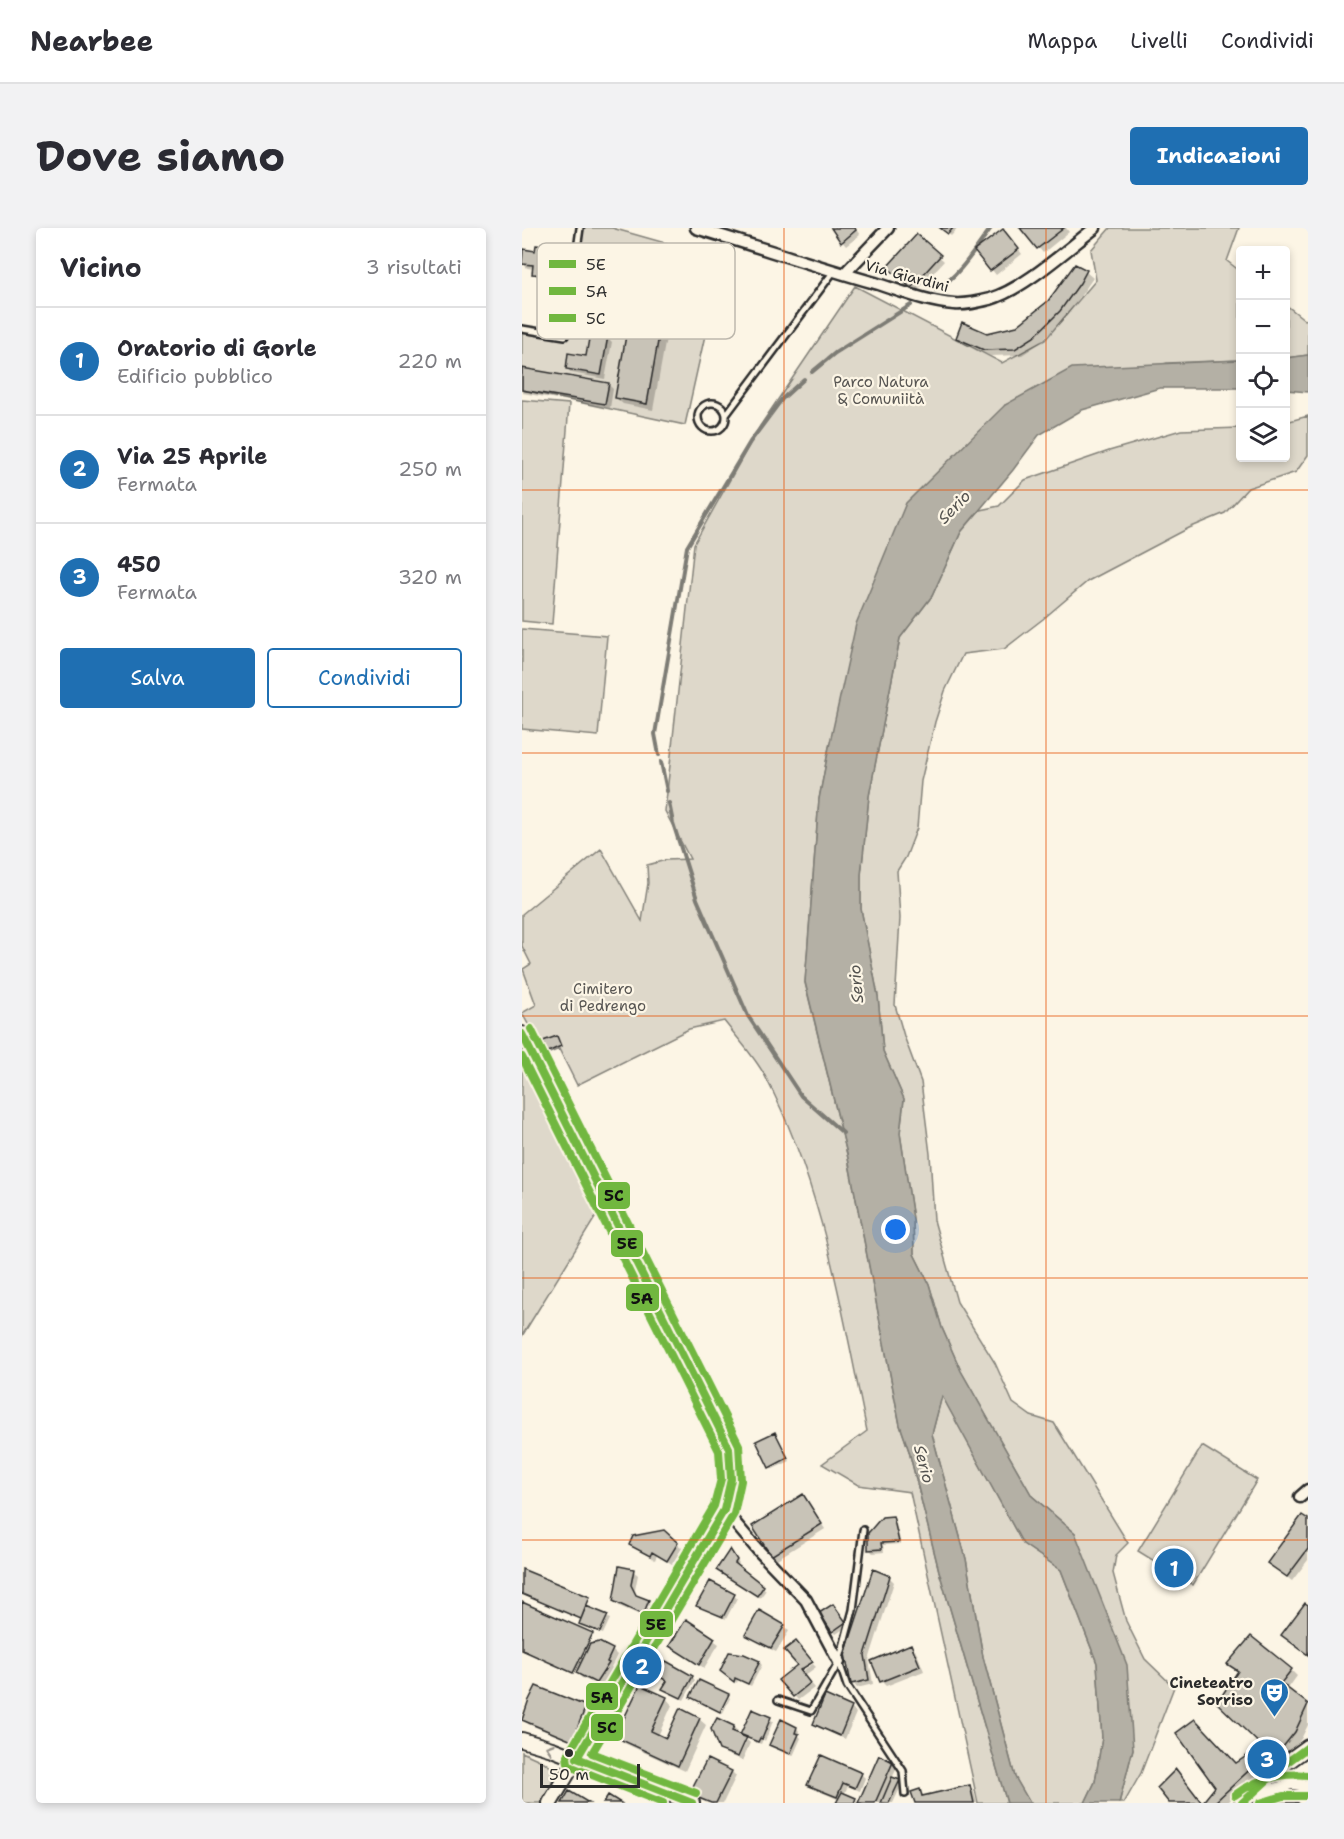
<!DOCTYPE html>
<html lang="it">
<head>
<meta charset="utf-8">
<style>
	:root { --surface:#fff; --page:#f2f2f3; --text:#2b2b33; --muted:#7c7c81; --line:#e1e1e2; --accent:#1f6fb2 }
	body { margin:0; font-family:"Shantell Sans",sans-serif; background:var(--page); color:var(--text) }
	.controls { position:absolute; right:18px; top:18px; display:grid; overflow:hidden; border-radius:6px; box-shadow:0 3px 9px #0003 }
	.controls button { width:54px; height:54px; display:grid; place-items:center; padding:0; border:0; border-bottom:2px solid var(--line); background:var(--surface); color:var(--text); font:30px sans-serif }
	.scale { position:absolute; left:18px; bottom:15px; width:100px; box-sizing:border-box; padding-left:6px; border:3px solid #2b2b2b; border-top:0; font-size:16px; line-height:21px; white-space:nowrap; color:#2b2b2b; -webkit-text-stroke:4px #fcf5e5; paint-order:stroke }
	.you { position:absolute; left:374px; top:1002px; width:21px; height:21px; margin:-15px; border:4px solid #fff; border-radius:50%; background:#1a73e8; box-shadow:0 0 0 9px #1a73e833 }
	.badge { display:grid; place-items:center; width:39px; height:39px; border-radius:50%; background:var(--accent); color:#fff; font-size:20px; font-weight:700 }
	.pin { position:absolute; translate:-50% -50%; border:3px solid #fff; box-shadow:0 2px 6px #0006 }
	.list { margin:0; padding:0; list-style:none }
	h2 { display:flex; justify-content:space-between; align-items:center; height:78px; margin:0; padding:0 24px; font-size:26px }
	h2 small { font-size:20px; font-weight:400; color:var(--muted) }
	.list li { display:grid; grid-template-columns:39px 1fr auto; gap:18px; align-items:center; box-sizing:border-box; height:108px; padding:0 24px; border-top:2px solid var(--line) }
	.list b { display:block; font-size:22px; white-space:nowrap }
	.list p { margin:0; font-size:20px; white-space:nowrap; color:var(--muted) }
	.list em { font-size:20px; font-style:normal; color:var(--muted) }
	.actions { display:flex; gap:12px; padding:18px 24px }
	.actions a { flex:1; padding:14px 0; border:2px solid var(--accent); border-radius:6px; text-align:center; font-size:21px; color:var(--accent) }
	.actions .main { background:var(--accent); color:#fff }
	.icon { flex:none; width:33px; height:33px; fill:none; stroke:currentColor; stroke-width:2; stroke-linecap:round; stroke-linejoin:round }
	.map { position:relative; flex:none; width:786px; height:1575px; overflow:hidden; border-radius:6px }
	header { display:flex; align-items:center; gap:36px; box-sizing:border-box; height:84px; padding:0 30px; background:var(--surface); border-bottom:2px solid var(--line) }
	header strong { font-size:28px }
	nav { display:flex; gap:33px; margin-inline-start:auto; font-size:21px }
	.intro { display:flex; align-items:center; justify-content:space-between; box-sizing:border-box; height:144px; padding:0 36px }
	h1 { margin:0; font-size:42px }
	.button { padding:15px 27px; border-radius:6px; background:var(--accent); color:#fff; font-size:21px; font-weight:700 }
	main { display:flex; gap:36px; padding:0 36px }
	aside { flex:1; background:var(--surface); border-radius:6px; box-shadow:0 3px 9px #0003 }
	.map>svg:first-child { display:block }
	.green { fill:#ded8ca; stroke:#84827a; stroke-width:1.5 }
	.water { fill:#b4b0a5; stroke:#7d7b74; stroke-width:1.5 }
	.shadow { fill:#0003 }
	.lines { fill:none; stroke-linecap:round; stroke-linejoin:round }
	.stream { stroke:#7d7b74; stroke-width:4 }
	.building { fill:#c8c3b7; stroke:#2b2b2b; stroke-width:1.5 }
	.service-casing { stroke:#2b2b2b; stroke-width:10 }
	.minor-casing { stroke:#2b2b2b; stroke-width:15 }
	.tertiary-casing { stroke:#2b2b2b; stroke-width:18 }
	.service { stroke:#fcf5e5; stroke-width:5 }
	.minor { stroke:#fcf5e5; stroke-width:10 }
	.tertiary { stroke:#fcf5e5; stroke-width:14 }
	.bus-1-casing { stroke:#fcf5e5; stroke-width:12 }
	.bus-2-casing { stroke:#fcf5e5; stroke-width:12 }
	.bus-3-casing { stroke:#fcf5e5; stroke-width:12 }
	.bus-1 { stroke:#71b73f; stroke-width:8 }
	.bus-2 { stroke:#71b73f; stroke-width:8 }
	.bus-3 { stroke:#71b73f; stroke-width:8 }
	.oneway { stroke:#949088 }
	.grid { fill:none; stroke:#e8590c; stroke-width:1.5; stroke-opacity:0.55 }
	.bus-dot { fill:#2b2b2b; stroke:#fcf5e5; stroke-width:2 }
	.labels { text-anchor:middle; dominant-baseline:central; stroke-width:4.5; stroke-linejoin:round; paint-order:stroke }
	.street-label { font-size:15px; fill:#2b2b2b; stroke:#fcf5e5 }
	.park-label { font-size:15px; fill:#585653; stroke:#fcf5e5 }
	.poi-label { font-size:15px; font-weight:bold; fill:#2b2b2b; stroke:#fcf5e5; text-anchor:end }
	.water-label { font-size:16px; font-style:italic; fill:#545350; stroke:#fcf5e5 }
	.key { fill:#fcf5e5; stroke:#bdb8ad; stroke-width:1.5 }
	.key-label { font-size:16px; fill:#2b2b2b }
	.line-badge { stroke:#fcf5e5; stroke-width:2 }
	.pale-badge-label { font-size:16px; text-anchor:middle; font-weight:bold; fill:#111 }
</style>
</head>
<body>
<header>
<strong>Nearbee</strong>
<nav><a>Mappa</a><a>Livelli</a><a>Condividi</a></nav>
</header>
<div class="intro"><h1>Dove siamo</h1><a class="button">Indicazioni</a></div>
<main>
<aside>
<h2>Vicino<small>3 risultati</small></h2>
<ul class="list">
<li><span class="badge">1</span><div><b>Oratorio di Gorle</b><p>Edificio pubblico</p></div><em>220 m</em></li>
<li><span class="badge">2</span><div><b>Via 25 Aprile</b><p>Fermata</p></div><em>250 m</em></li>
<li><span class="badge">3</span><div><b>450</b><p>Fermata</p></div><em>320 m</em></li>
</ul>
<div class="actions"><a class="main">Salva</a><a>Condividi</a></div>
</aside>
<div class="map">
<svg width="786" height="1575" viewBox="0 0 786 1575">
	<rect width="100%" height="100%" fill="#fcf5e5"/>
	<filter id="ink" filterUnits="userSpaceOnUse"><feTurbulence type="fractalNoise" baseFrequency=".0167" numOctaves="2"/><feDisplacementMap in="SourceGraphic" scale="12" xChannelSelector="R" yChannelSelector="G"/><feConvolveMatrix kernelMatrix="1 2 1 2 8 2 1 2 1" color-interpolation-filters="sRGB"/></filter>
	<g filter="url(#ink)">
		<!-- green -->
		<path class="green" d="M62,0H90L200,31L163,197L0,162V98L39,106Z
			M588,0H717L705,33L718,43V132L645,135L483,177L307,519L297,571L283,755L326,930L378,1197L387,1223L417,1343L485,1575H456L388,1264L336,1257L300,1236L345,1203C320,1083 301,958 243,848C233,829 216,811 202,793L167,801L55,857L37,821L23,827L0,785L14,777L1,741L9,736L0,718V686L79,621L120,693L126,655L125,637L144,632L168,631L143,583L172,316L238,198L333,58L480,135L523,112L574,52L569,22Z
			M764,77L783,92L786,91V127L764,130Z
			M0,172L47,176L30,396L0,393Z
			M786,188V227L774,244L726,260L703,285L667,300L566,353L521,391L482,421L441,426L423,463L413,494L399,553L395,600L384,629L375,643L378,690L373,777L382,808L399,854L408,926L412,992L435,1074L473,1135L491,1175L509,1188L532,1195L606,1315L594,1327L591,1345L604,1393L623,1431L652,1459L619,1545L602,1575H597L611,1521L553,1305L510,1268L439,1143L420,1100L407,1056L392,1026L391,991L378,905L382,871L361,823L356,768L339,681V648L347,568L378,410L410,368L439,304L458,282L477,278L503,252L587,223L659,202L718,200V230H764V194Z
			M0,401L85,408L76,508L0,501Z
			M0,830L76,985L0,1108Z
			M420,1167L501,1316L539,1342L575,1435L580,1510L573,1554L563,1575H508L493,1549L461,1429L444,1331L410,1206Z
			M680,1218L735,1252L671,1357L616,1323Z
			M0,1524L22,1534L31,1541C33,1555 26,1563 19,1575H0Z"/>
		<!-- water -->
		<path class="water" d="M786,127V164L764,162V130Z
			M718,132V160H638L560,182L517,207L491,242L439,304L410,368L378,410L347,568L339,647V681L356,768L361,823L382,871L378,905L391,991L392,1026L407,1056L420,1100L439,1143L510,1268L553,1305L605,1437L611,1521L597,1575H563L573,1554L580,1510L575,1435L539,1342L501,1316L420,1168L410,1206L444,1331L461,1429L493,1549L508,1575H485L417,1343L387,1223L378,1197L326,930L283,754L297,571L307,519L334,396L384,275L483,177L550,140Z"/>
		<!-- shadow -->
		<path class="shadow" d="M309,0H333L338,7L324,18Z
			M420,0H436L429,8Z
			M500,0H544L547,4L521,25Z
			M485,7L500,26L474,47L455,23Z
			M395,8L422,33L394,64L367,39Z
			M35,22L40,26L37,52L16,50L12,45V41L5,40L1,35L15,25Z
			M553,38L564,44L571,50L544,89L518,115L500,127L469,128L442,116L436,110L495,100L527,74Z
			M138,104L144,110L131,182L101,176L94,170Z
			M85,109L90,114L83,151L50,145L45,141L65,130Z
			M0,141L86,156L91,161L88,180L0,165Z
			M253,1206L268,1233L251,1241L248,1239Z
			M281,1268L303,1301L255,1331L250,1327Z
			M370,1289L373,1292L379,1316L361,1317L362,1324L351,1325L348,1322Z
			M786,1293V1332L770,1353L752,1339Z
			M142,1304L160,1320L150,1336L135,1327L133,1332L108,1316Z
			M211,1326L217,1335L215,1338L244,1362L238,1370L199,1344Z
			M0,1342L67,1370L64,1380L88,1391L81,1406L61,1398L59,1395L60,1391L0,1365Z
			M111,1343L116,1347L113,1362L116,1370L126,1374L130,1378L125,1390L97,1378L93,1373Z
			M367,1349L372,1354L347,1432L351,1456L335,1460L331,1455Z
			M188,1355L215,1370L204,1391L176,1378Z
			M0,1376L70,1407L66,1418L76,1416L90,1422L95,1427L89,1439L91,1440L79,1458L60,1450L53,1443L52,1445L0,1422Z
			M314,1380L326,1398L314,1406L311,1403Z
			M238,1384L267,1403L254,1424L229,1411L225,1406Z
			M165,1393L197,1416L182,1440L149,1418Z
			M389,1418L394,1423L402,1443L364,1458L359,1453L351,1434Z
			M237,1434L240,1437L229,1458L216,1451L215,1455L203,1445Z
			M707,1435L769,1442L775,1448L765,1462L786,1478V1497L779,1511L759,1535L697,1475L717,1444Z
			M291,1436L294,1439L282,1448L292,1460L276,1472L258,1452L277,1441L280,1443Z
			M137,1447L170,1449L173,1452L162,1472L142,1461L146,1454Z
			M207,1469L208,1470L201,1485L200,1484Z
			M144,1470L150,1477L136,1508L145,1512L177,1491L184,1497L163,1543L102,1515L95,1509Z
			M63,1479L68,1484L55,1516L6,1496L2,1491Z
			M329,1480L334,1485L323,1511L297,1500L292,1496Z
			M230,1483L251,1493L243,1513L241,1511L239,1516L222,1509L214,1530L204,1526L199,1521L211,1499L216,1503L214,1506L219,1509Z
			M275,1500L277,1503L276,1507L279,1510L271,1528L249,1517Z
			M225,1512L228,1515L220,1533L216,1531Z
			M732,1525L743,1540L705,1575H681L714,1537Z
			M370,1535L375,1540L370,1550L380,1556L371,1575H337Z
			M210,1544L214,1548L201,1575H186L174,1570L169,1565Z
			M339,1546L343,1550L338,1563L326,1558L322,1566L337,1575H316L318,1572L292,1561L287,1557Z
			M447,1559L452,1564L455,1575H394L398,1563L403,1569Z"/>
		<g class="lines">
			<!-- stream -->
			<path class="stream" d="M414,62C438,47 452,23 469,0
				M290,144L313,125L389,77
				M137,527L133,506L165,319L228,214L260,171L282,151
				M139,534L145,563
				M147,575L151,595L175,671L226,788L279,868L321,905"/>
		</g>
		<!-- building -->
		<path class="building" d="M309,0H333L334,2L319,15Z
			M418,0H431L426,6Z
			M498,0H542L515,21Z
			M481,1L497,21L468,43L452,23Z
			M395,6L419,27L389,60L365,39Z
			M14,17L36,20L32,48L10,46L11,37L0,36L1,21L13,23Z
			M553,36L565,42L558,55L538,83L512,109L493,121L462,122L434,110L440,94L465,105L495,98L526,73Z
			M106,96L138,102L125,176L93,170Z
			M68,105L86,108L79,147L44,141L46,125L64,128Z
			M0,140L87,155L83,176L0,162Z
			M35,808L39,818L26,824L21,813Z
			M253,1204L266,1230L247,1240L234,1213Z
			M281,1266L300,1296L249,1328L230,1298Z
			M780,1287L786,1291V1321L765,1349L745,1335Z
			M371,1288L377,1314L359,1315L360,1321L346,1322V1305L360,1289Z
			M142,1302L156,1315L145,1333L130,1324L128,1328L107,1317L111,1308Z
			M208,1321L215,1332L213,1335L242,1358L235,1368L194,1342Z
			M97,1338L112,1341L109,1357L114,1367L127,1372L121,1387L91,1373Z
			M0,1341L68,1369L59,1391L0,1366Z
			M351,1341L368,1348L343,1427L347,1452L329,1456L323,1426Z
			M188,1353L213,1366L201,1389L174,1378Z
			M0,1374L71,1405L51,1445L0,1422Z
			M783,1375L786,1377V1427L759,1407Z
			M311,1376L324,1394L310,1404L297,1385Z
			M64,1378L86,1387L78,1404L57,1396Z
			M237,1382L263,1397L249,1420L223,1407Z
			M164,1391L193,1410L177,1437L147,1418Z
			M729,1408L770,1441L759,1455L786,1476L773,1504L752,1530L695,1475L716,1443L705,1436Z
			M274,1413L291,1434L278,1442L288,1455L271,1469L256,1452L275,1437L262,1422Z
			M77,1414L91,1421L85,1434L87,1435L74,1455L54,1445L68,1416Z
			M389,1416L398,1438L358,1454L349,1433Z
			M207,1424L222,1426L238,1433L226,1456L213,1450L212,1454L198,1443Z
			M144,1433L171,1448L159,1470L140,1461L145,1453L135,1447Z
			M177,1452L207,1466L198,1484L168,1469Z
			M118,1457L145,1469L129,1503L144,1510L158,1480L178,1490L156,1538L93,1509Z
			M14,1458L64,1478L50,1513L0,1492L6,1474Z
			M303,1467L330,1479L318,1508L291,1496Z
			M230,1481L249,1489L240,1511L238,1510L236,1514L218,1507Z
			M195,1490L212,1498L210,1503L225,1509L216,1529L197,1522L189,1501Z
			M259,1491L275,1499L273,1505L277,1506L268,1526L247,1517Z
			M673,1491L714,1535L732,1523L737,1533L692,1575H647L635,1560L654,1541L680,1575L693,1559L654,1505Z
			M299,1527L340,1545L333,1560L321,1555L315,1569L285,1557Z
			M357,1527L371,1534L353,1575H336Z
			M185,1531L210,1543L194,1575H189L167,1566Z
			M370,1549L378,1552L367,1575H359Z
			M448,1557L452,1575H393L389,1564L398,1561L400,1568Z
			M47,1563L67,1575H40Z
			M757,1563L776,1575H750Z
			M320,1564L334,1570L332,1575H314Z
			M86,1567L99,1575H81Z"/>
		<g class="lines">
			<defs>
				<path id="service" d="M0,101L43,108L58,0
					M176 189a14 14 0 1 1 28 0a14 14 0 1 1-28 0Z
					M204,187L312,43
					M317,1434L325,1458L381,1543L383,1566
					M256,1472L289,1483L317,1434L331,1382L341,1302"/>
				<path id="minor" d="M174,0C234,18 293,38 353,55C379,63 405,74 432,76C444,77 456,74 468,71C502,61 544,22 573,0
					M322,46L366,0
					M778,1269L786,1262
					M202,1282L235,1321L284,1372L317,1434
					M732,1566L770,1556L786,1558"/>
				<path id="tertiary" d="M0,806L207,1220C211,1243 210,1260 202,1282L28,1575
					M0,1512L30,1521L170,1575
					M720,1575L764,1535L786,1519"/>
			</defs>
			<!-- service casing -->
			<use href="#service" class="service-casing"/>
			<!-- minor casing -->
			<use href="#minor" class="minor-casing"/>
			<!-- tertiary casing -->
			<use href="#tertiary" class="tertiary-casing"/>
			<!-- service -->
			<use href="#service" class="service"/>
			<!-- minor -->
			<use href="#minor" class="minor"/>
			<!-- tertiary -->
			<use href="#tertiary" class="tertiary"/>
			<defs>
				<path id="bus-1" d="M0,806L207,1220L209,1251L202,1282L55,1530L170,1575
					M720,1575L764,1535L786,1519"/>
				<path id="bus-2" d="M0,829L197,1223L199,1251L192,1278L45,1528L46,1535L50,1539L141,1575
					M738,1575L761,1568H785"/>
				<path id="bus-3" d="M9,801L217,1217L219,1253L212,1286L70,1525L174,1565
					M713,1567C735,1550 759,1545 786,1547"/>
			</defs>
			<!-- bus-1 casing -->
			<use href="#bus-1" class="bus-1-casing"/>
			<!-- bus-2 casing -->
			<use href="#bus-2" class="bus-2-casing"/>
			<!-- bus-3 casing -->
			<use href="#bus-3" class="bus-3-casing"/>
			<!-- bus-1 -->
			<use href="#bus-1" class="bus-1"/>
			<!-- bus-2 -->
			<use href="#bus-2" class="bus-2"/>
			<!-- bus-3 -->
			<use href="#bus-3" class="bus-3"/>
		</g>
		<!-- one-way arrows -->
		<defs><path id="oneway-chevron" d="M-2-3.5L2.5 0L-2 3.5" fill="none" stroke-width="1.6" stroke-linecap="round" stroke-linejoin="round" transform="scale(1.5)"/></defs>
		<use class="oneway" href="#oneway-chevron" transform="translate(28 1520) rotate(-162)"/>
	</g>
	<!-- grid -->
	<path class="grid" d="M262,0V1575M524,0V1575M0,262H786M0,525H786M0,788H786M0,1050H786M0,1312H786"/>
	<!-- icons -->
	<defs>
		<symbol id="theatre-pin" viewBox="-11 -11 22 30"><path d="M0 17L-7.5 6A9.5 9.5 0 1 1 7.5 6Z" fill="#1f6fb2" stroke="#fcf5e5"/><path d="M-5-5.5Q0-4 5-5.5V0Q5 5 0 6Q-5 5-5 0ZM-3.3-2.5H-1v1.5H-3.3ZM1-2.5H3.3v1.5H1ZM-2.8 1Q0 5.5 2.8 1Z" fill="#fff"/></symbol>
	</defs>
	<g fill-rule="evenodd">
		<use href="#theatre-pin" x="736" y="1448" width="33" height="45"/>
	</g>
	<!-- markers -->
	<circle class="bus-dot" cx="47" cy="1525" r="5"/>
	<g class="labels">
		<!-- street labels -->
		<g class="street-label">
			<text transform="translate(385 48) rotate(15)">Via Giardini</text>
		</g>
		<!-- park labels -->
		<g class="park-label">
			<text x="359" y="154">Parco Natura<tspan x="359" dy="17">&amp; Comuniità</tspan></text>
			<text x="81" y="761">Cimitero<tspan x="81" dy="17">di Pedrengo</tspan></text>
		</g>
		<!-- poi labels -->
		<g class="poi-label">
			<text x="731" y="1455">Cineteatro<tspan x="731" dy="17">Sorriso</tspan></text>
		</g>
		<!-- water labels -->
		<g class="water-label">
			<text transform="translate(432 279) rotate(-46)">Serio</text>
			<text transform="translate(334 756) rotate(-95)">Serio</text>
			<text transform="translate(402 1236) rotate(75)">Serio</text>
		</g>
	</g>
	<!-- legend -->
	<rect x="15" y="15" width="198" height="96" rx="9" class="key"/>
	<rect x="27" y="32" width="27" height="8" fill="#71b73f"/>
	<rect x="27" y="59" width="27" height="8" fill="#71b73f"/>
	<rect x="27" y="86" width="27" height="8" fill="#71b73f"/>
	<g class="key-label">
		<text x="64" y="42">5E</text>
		<text x="64" y="69">5A</text>
		<text x="64" y="96">5C</text>
	</g>
	<g class="line-badge">
		<rect x="75" y="953" width="34" height="29" rx="6" fill="#71b73f"/>
		<rect x="88" y="1001" width="34" height="29" rx="6" fill="#71b73f"/>
		<rect x="103" y="1055" width="35" height="29" rx="6" fill="#71b73f"/>
		<rect x="117" y="1382" width="35" height="28" rx="6" fill="#71b73f"/>
		<rect x="63" y="1454" width="34" height="29" rx="6" fill="#71b73f"/>
		<rect x="68" y="1485" width="34" height="29" rx="6" fill="#71b73f"/>
	</g>
	<g class="pale-badge-label">
		<text x="92" y="973">5C</text>
		<text x="105" y="1021">5E</text>
		<text x="120" y="1076">5A</text>
		<text x="134" y="1402">5E</text>
		<text x="80" y="1475">5A</text>
		<text x="85" y="1505">5C</text>
	</g>
</svg>
<div class="controls">
<button>+</button>
<button>−</button>
<button><svg class="icon" aria-label="locate" viewBox="0 0 24 24"><circle cx="12" cy="12" r="6"/><path d="M12 2v4M12 18v4M2 12h4M18 12h4"/></svg></button>
<button><svg class="icon" aria-label="layers" viewBox="0 0 24 24"><path d="M12 4l9 5-9 5-9-5zM3 14l9 5 9-5"/></svg></button>
</div>
<div class="scale">50 m</div>
<div class="you"></div>
<div class="pin badge" style="left:652px;top:1340px">1</div>
<div class="pin badge" style="left:120px;top:1438px">2</div>
<div class="pin badge" style="left:745px;top:1531px">3</div>
</div>
</main>
</body>
</html>
